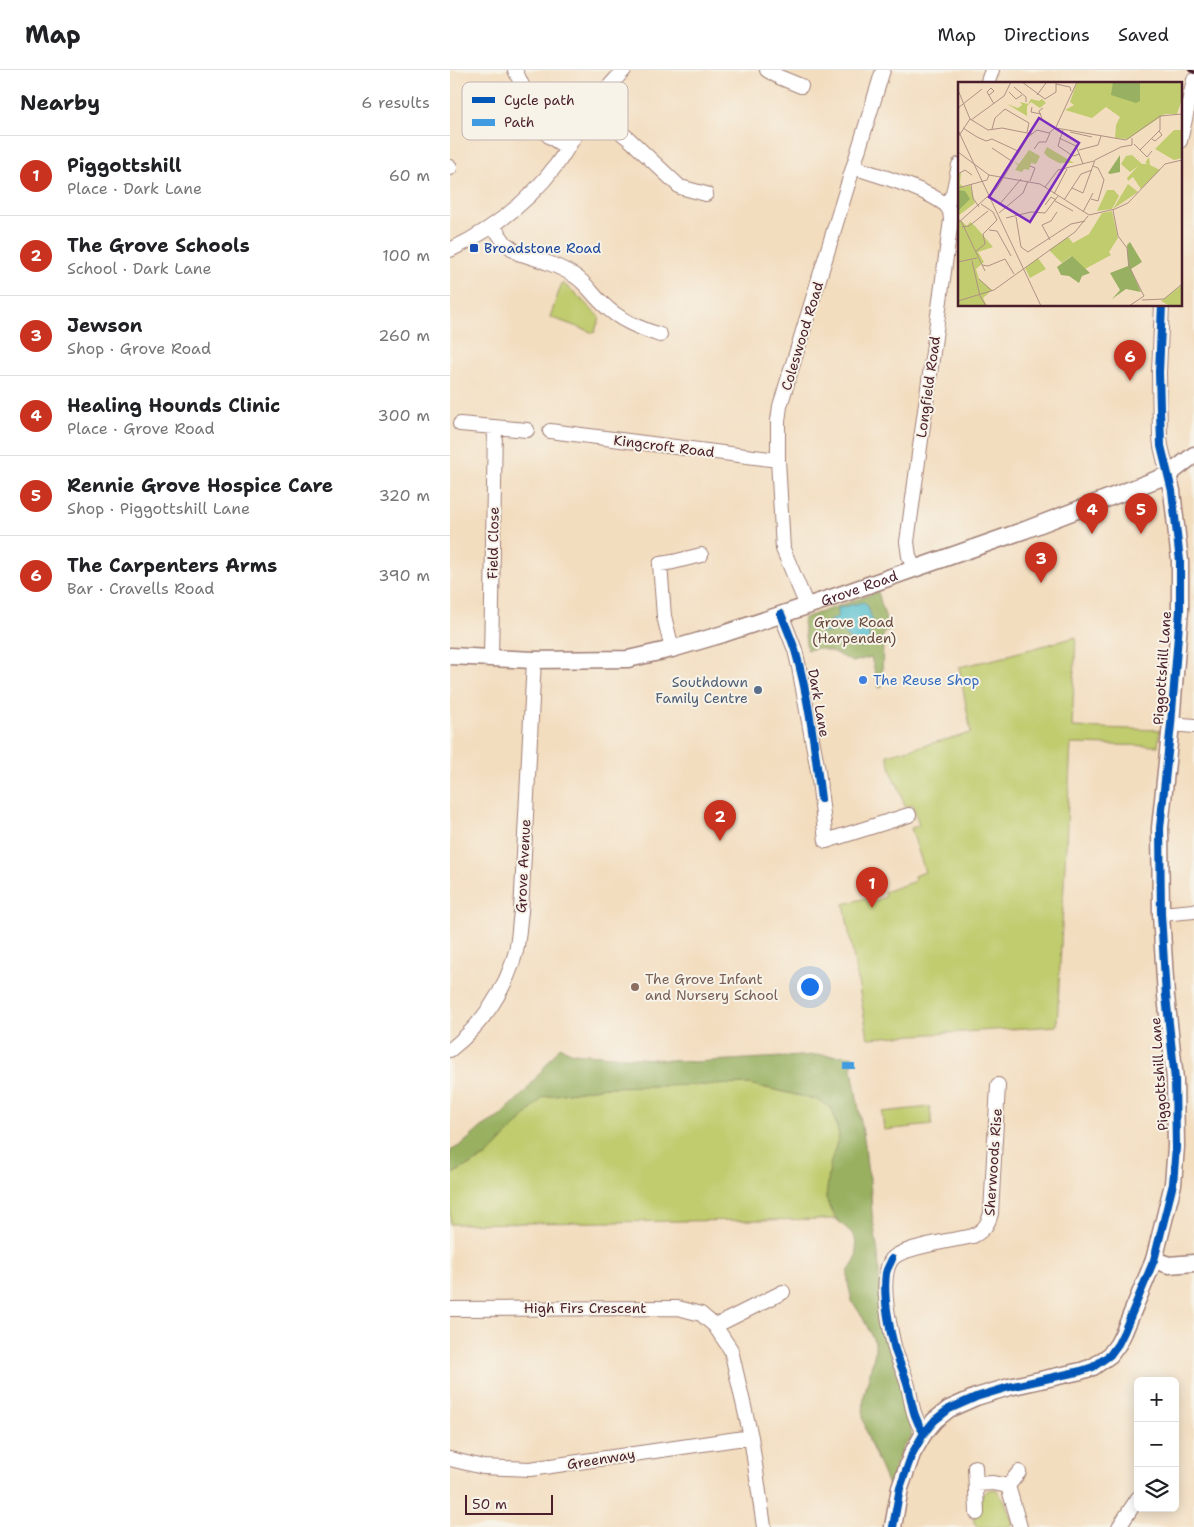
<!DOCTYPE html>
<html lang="en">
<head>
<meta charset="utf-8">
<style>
	:root { --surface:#fff; --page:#f2f2f2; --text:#202124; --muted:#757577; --line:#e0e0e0; --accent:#c8321e }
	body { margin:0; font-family:"Shantell Sans",sans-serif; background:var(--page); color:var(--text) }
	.controls { position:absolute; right:15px; bottom:15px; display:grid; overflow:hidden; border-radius:8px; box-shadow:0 2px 12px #0003 }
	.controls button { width:45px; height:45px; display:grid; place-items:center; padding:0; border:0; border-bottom:1px solid var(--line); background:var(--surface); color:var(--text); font:25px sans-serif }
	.scale { position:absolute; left:15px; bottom:12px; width:88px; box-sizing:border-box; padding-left:5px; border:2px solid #4a1f2b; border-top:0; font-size:14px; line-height:18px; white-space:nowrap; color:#4a1f2b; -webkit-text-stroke:4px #f7f3e8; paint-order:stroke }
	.you { position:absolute; left:359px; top:916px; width:18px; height:18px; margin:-12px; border:4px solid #fff; border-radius:50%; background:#1a73e8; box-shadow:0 0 0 8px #1a73e833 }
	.badge { display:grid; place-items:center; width:32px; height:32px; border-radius:50%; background:var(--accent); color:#fff; font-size:16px; font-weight:700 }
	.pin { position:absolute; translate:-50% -41px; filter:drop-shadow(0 1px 2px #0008) }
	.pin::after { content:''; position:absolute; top:26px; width:18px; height:15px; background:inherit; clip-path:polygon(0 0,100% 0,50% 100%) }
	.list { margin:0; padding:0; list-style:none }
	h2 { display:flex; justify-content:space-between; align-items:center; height:65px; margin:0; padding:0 20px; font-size:21px }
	h2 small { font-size:16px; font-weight:400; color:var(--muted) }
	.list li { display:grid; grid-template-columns:32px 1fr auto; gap:15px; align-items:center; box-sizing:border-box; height:80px; padding:0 20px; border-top:1px solid var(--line) }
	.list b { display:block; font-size:19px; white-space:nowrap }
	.list p { margin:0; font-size:16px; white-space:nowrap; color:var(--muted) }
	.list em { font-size:16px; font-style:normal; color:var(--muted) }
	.icon { flex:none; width:28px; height:28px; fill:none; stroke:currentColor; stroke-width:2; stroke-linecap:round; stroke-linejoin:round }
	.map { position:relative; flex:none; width:744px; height:1457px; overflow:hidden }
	header { display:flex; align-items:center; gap:30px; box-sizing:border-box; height:70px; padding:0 25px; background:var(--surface); border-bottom:1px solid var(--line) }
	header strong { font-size:24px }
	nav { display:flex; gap:28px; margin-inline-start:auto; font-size:18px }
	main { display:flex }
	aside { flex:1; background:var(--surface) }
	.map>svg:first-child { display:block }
	.green { fill:#c0cc6e; stroke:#85764c }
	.forest { fill:#98b061; stroke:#716846 }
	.water { fill:#54bfcf; stroke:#4f6f7d }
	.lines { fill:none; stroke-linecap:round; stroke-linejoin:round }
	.minor-casing { stroke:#9e7e75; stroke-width:16 }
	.tertiary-casing { stroke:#9e7e75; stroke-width:19 }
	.minor { stroke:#fff; stroke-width:14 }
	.tertiary { stroke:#fff; stroke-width:16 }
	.rail { stroke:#4a1f2b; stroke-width:4 }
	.quiet { stroke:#409be1; stroke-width:6; stroke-dasharray:12 6; stroke-linecap:butt }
	.cycleway-casing { stroke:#f7f3e8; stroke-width:11 }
	.cycleway { stroke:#0057b8; stroke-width:8 }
	.transit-dot { fill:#1a4fb4; stroke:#f7f3e8; stroke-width:2 }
	.shop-dot { fill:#3f7fe0; stroke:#f7f3e8; stroke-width:2 }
	.service-dot { fill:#5c6f8a; stroke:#f7f3e8; stroke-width:2 }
	.education-dot { fill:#8d6e63; stroke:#f7f3e8; stroke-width:2 }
	.labels { text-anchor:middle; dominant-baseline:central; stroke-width:4; stroke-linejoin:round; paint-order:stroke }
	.transit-label { font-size:14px; fill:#164399; stroke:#f7f3e8; text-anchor:start }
	.street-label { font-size:14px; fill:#4a1f2b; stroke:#f7f3e8 }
	.park-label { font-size:14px; fill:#684a3c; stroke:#f7f3e8 }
	.shop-label { font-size:14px; fill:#366cbe; stroke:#f7f3e8; text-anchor:start }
	.service-label { font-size:14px; fill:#4e5e75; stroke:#f7f3e8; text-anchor:end }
	.education-label { font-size:14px; fill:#785e54; stroke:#f7f3e8; text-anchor:start }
	.inset-road { fill:none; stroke:#af9184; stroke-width:1 }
	.view { fill:#7b2cbf; fill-opacity:0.15; stroke:#7b2cbf; stroke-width:2.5 }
	.inset-edge { fill:none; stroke:#4a1f2b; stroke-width:2.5 }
	.key { fill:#f7f3e8; stroke:#c3b3af; stroke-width:1 }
	.key-label { font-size:14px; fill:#4a1f2b }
</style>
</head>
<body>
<header>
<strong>Map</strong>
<nav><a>Map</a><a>Directions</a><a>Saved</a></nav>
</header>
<main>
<aside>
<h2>Nearby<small>6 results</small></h2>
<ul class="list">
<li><span class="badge">1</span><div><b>Piggottshill</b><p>Place · Dark Lane</p></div><em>60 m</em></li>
<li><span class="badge">2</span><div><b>The Grove Schools</b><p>School · Dark Lane</p></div><em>100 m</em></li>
<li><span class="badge">3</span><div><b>Jewson</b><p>Shop · Grove Road</p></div><em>260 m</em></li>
<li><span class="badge">4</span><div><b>Healing Hounds Clinic</b><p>Place · Grove Road</p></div><em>300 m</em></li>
<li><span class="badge">5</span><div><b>Rennie Grove Hospice Care</b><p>Shop · Piggottshill Lane</p></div><em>320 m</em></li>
<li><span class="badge">6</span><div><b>The Carpenters Arms</b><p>Bar · Cravells Road</p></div><em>390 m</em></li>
</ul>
</aside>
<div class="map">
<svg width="744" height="1457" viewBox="0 0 744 1457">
	<rect width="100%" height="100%" fill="#f7f3e8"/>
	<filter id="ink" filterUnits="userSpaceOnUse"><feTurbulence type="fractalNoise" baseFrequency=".02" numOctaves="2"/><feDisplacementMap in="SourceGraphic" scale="10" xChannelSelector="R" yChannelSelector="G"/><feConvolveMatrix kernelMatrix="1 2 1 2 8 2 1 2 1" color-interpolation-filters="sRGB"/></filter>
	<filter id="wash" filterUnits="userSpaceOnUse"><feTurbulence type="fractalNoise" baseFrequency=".0096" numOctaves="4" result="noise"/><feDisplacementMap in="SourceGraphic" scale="20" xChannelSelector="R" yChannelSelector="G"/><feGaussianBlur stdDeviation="1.12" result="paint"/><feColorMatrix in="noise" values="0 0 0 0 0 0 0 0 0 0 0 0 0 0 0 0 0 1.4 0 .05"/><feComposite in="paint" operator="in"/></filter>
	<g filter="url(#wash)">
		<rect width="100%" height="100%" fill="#f3ddbf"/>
		<!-- green -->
		<path class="green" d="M112,213L125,223L150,248L144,263L100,247Z
			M626,567L622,657L710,660L708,676L621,674L607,956L418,968L394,834L416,828L418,834L435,827L434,822L465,811L464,806L475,802L461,758L469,756L463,735L455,737L447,713H445L437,685L521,663L509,597L558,586V585Z
			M299,1014L368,1030L382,1039L389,1065L376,1128L386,1149L0,1154V1105L37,1086L93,1027L155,1017Z
			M480,1037L482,1055L434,1060L432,1042Z
			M546,1419L555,1432L563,1454L560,1455L561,1457H527L523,1450C535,1438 523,1420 546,1419Z"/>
		<!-- forest -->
		<path class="forest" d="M428,522L439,560L433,564L432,617L429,618L421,587L403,592L383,582L368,578L357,580L353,552L354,548Z
			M110,977L123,983L243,992L368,985L402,986V999L415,1075L417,1097L420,1108L422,1143L428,1184L432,1250L459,1345L462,1367L453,1377L438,1415L419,1371L413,1348L414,1326L425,1282V1273L413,1248L402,1231L398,1213V1202L405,1191L407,1182L405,1168L402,1163L386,1149L376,1128L380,1095L389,1065L382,1039L368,1030L299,1014L155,1017L93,1027L37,1086L0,1105V1081L11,1075L33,1056L49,1047L75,1022Z"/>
		<!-- water -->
		<path class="water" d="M413,532L417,534L423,552L419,559V572L416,575L407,578L403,575L392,559L375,563L369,561V558L388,546V538Z"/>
	</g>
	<g filter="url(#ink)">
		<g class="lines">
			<defs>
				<path id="minor" d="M65,0L90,54L99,66L117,78
					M317,0L329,7L351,16
					M537,14L542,0
					M141,39L179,69L230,117L256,124
					M730,71L744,10
					M403,97C432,107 472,117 496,135
					M0,98V97
					M43,156L55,173L68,183C87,189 108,195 125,206C136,213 143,225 153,234C169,250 189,258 210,265
					M0,180C42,160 79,132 107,94C120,76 129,56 142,38C151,24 163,12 174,0
					M712,235L709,302L710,366L711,376L718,405
					M10,354L77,360
					M100,361L328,390
					M464,499L459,486L457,472L501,150L500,141L496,135L503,124L509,95
					M357,536L333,479L328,390V351L330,336L433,0
					M331,544L345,580L349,597L368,701L376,771L459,745
					M222,579L214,546L210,494L223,492L251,485
					M41,589L45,357
					M721,654L744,656
					M711,844L744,841
					M0,980C32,955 56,920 66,881C69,868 69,855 71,842L84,590
					M0,1239L228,1238L251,1244L265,1256L281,1280L301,1367L314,1457
					M265,1256L333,1222
					M474,1363C463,1348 462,1334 458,1316C455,1304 449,1292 445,1280C440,1259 428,1207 442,1189C452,1177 506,1170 523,1166C533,1161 538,1155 541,1143L548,1015
					M0,1389L33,1397L80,1399L301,1367
					M525,1397L527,1443
					M526,1414L543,1413L558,1416L569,1402
					M558,1416L570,1457
					M669,1457L688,1428"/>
				<g id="tertiary">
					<path id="s1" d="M0,586L84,590L178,589L222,579L273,564L381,528L575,460L718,405L744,385"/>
					<path d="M704,1190L719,1195L744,1193"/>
					<path d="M443,1457L450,1418L462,1384L474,1363L485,1350L499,1339L526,1327L559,1317L631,1301L643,1297L660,1285L668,1274L674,1262L704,1190L723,1114L726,1077L725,1009L716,926L711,844L710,758L721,654L730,540V491L722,421L718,405"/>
				</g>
			</defs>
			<!-- minor casing -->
			<use href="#minor" class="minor-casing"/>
			<!-- tertiary casing -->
			<use href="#tertiary" class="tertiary-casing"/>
			<!-- minor -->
			<use href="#minor" class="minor"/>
			<!-- tertiary -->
			<use href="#tertiary" class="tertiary"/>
			<!-- rail -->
			<path class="rail" d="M740,0L744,2"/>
			<!-- quiet -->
			<path class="quiet" d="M393,996H409"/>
			<defs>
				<path id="cycleway" d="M331,544C336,556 341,568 345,580C359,626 365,681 371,729
					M442,1189C440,1194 437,1198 436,1203C433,1225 439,1258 445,1280C449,1292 455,1304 458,1316C462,1333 463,1348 474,1363
					M443,1457L450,1418L462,1384L474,1363L485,1350L499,1339L526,1327L559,1317L631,1301L643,1297L660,1285L668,1274L674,1262L704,1190L723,1114L726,1077L725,1009L716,926L711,844L710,758L721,654L730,540V491L722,421L711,376L709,302L712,235"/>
			</defs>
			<!-- cycleway casing -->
			<use href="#cycleway" class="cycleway-casing"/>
			<!-- cycleway -->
			<use href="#cycleway" class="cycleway"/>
		</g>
	</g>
	<!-- markers -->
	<rect class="transit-dot" x="19" y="173" width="10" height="10" rx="2.5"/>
	<circle class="shop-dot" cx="413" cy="610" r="5"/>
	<circle class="service-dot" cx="308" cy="620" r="5"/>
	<circle class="education-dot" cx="185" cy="917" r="5"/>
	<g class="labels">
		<!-- transit labels -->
		<g class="transit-label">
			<text x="34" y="178">Broadstone Road</text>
		</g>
		<!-- street labels -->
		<g class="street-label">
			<text transform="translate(352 266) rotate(-73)">Coleswood Road</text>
			<text transform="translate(478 317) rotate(-82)">Longfield Road</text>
			<text transform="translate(214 376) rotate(7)">Kingcroft Road</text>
			<text transform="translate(43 473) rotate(-89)">Field Close</text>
			<text stroke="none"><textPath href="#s1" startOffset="420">Grove Road</textPath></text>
			<text transform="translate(712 598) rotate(-86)">Piggottshill Lane</text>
			<text transform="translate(369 633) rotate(80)">Dark Lane</text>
			<text transform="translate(73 796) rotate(-87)">Grove Avenue</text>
			<text transform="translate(709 1004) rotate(-94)">Piggottshill Lane</text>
			<text transform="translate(543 1092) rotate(-86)">Sherwoods Rise</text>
			<text x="135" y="1238">High Firs Crescent</text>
			<text transform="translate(151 1389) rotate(-9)">Greenway</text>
		</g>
		<!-- park labels -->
		<g class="park-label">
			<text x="404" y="552">Grove Road<tspan x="404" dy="16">(Harpenden)</tspan></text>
		</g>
		<!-- shop labels -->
		<g class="shop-label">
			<text x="423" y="610">The Reuse Shop</text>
		</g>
		<!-- service labels -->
		<g class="service-label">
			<text x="298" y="612">Southdown<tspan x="298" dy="16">Family Centre</tspan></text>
		</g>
		<!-- education labels -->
		<g class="education-label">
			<text x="195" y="909">The Grove Infant<tspan x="195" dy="16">and Nursery School</tspan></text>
		</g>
	</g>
	<!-- overview -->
	<g transform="translate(508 12)">
		<rect width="224" height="224" fill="#f3ddbf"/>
		<path d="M119,0H224V17L219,32H207L170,57L157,56L158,43L162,35L148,25L134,36L107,28L116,23L112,20ZM73,17L81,19L84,17L88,21L82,26L73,20L69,24V34L49,22L60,26L64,23L62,20L70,22ZM216,48H224V76L216,78L197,67ZM89,65L116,81H101L90,75L86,71ZM71,68L82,74L78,82L73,81L71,88L66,87L64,90L57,88L60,83L56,80L61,82ZM174,73L184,82H190L187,81L191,75L192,83L202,88L183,107L175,95L170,99L169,96L180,84L172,90L163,82L168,74ZM3,91L2,102L6,105L12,103L17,121L0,134V92ZM170,102L180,110L155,127ZM149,108H156L161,114L154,127L139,129ZM154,129L160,156L151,170L153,173L127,187L113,174L104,181L91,168L110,155L115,161L131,152L144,131ZM0,136L9,144L12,140L17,144L35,165L20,170L26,180L18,187L21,197L34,208L25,216L29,224H0ZM80,176L88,187L72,196L67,186ZM224,203V224H212L203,219Z" fill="#c0cc6e"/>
		<path d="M155,0H182V19L178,21L153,13ZM162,73V90L152,92L150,91ZM0,108L7,109L12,117L0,129ZM172,160L184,180L173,187L183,210L168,207L154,217L162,208L152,191L170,184L169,163ZM114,174L132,191L124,194L121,201L111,194L103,193L99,185Z" fill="#98b061"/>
		<path class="inset-road" d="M64,0L87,17L98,10V0M98,2L112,5L113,9M56,5L68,15V20M0,8L12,37M51,10L58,17L64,13M31,13L36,9L33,6L29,10L36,22M79,13L88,1M74,25L73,30L83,32M0,26L24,7M85,26L81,29L85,39M12,37L30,48L44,46L74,52M13,38L46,14L53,0M98,45L119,0M5,46L19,55L28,59L34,57L62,70M98,46L168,58L202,34L224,32M34,47L37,36L47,27L71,41L69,50M0,48L83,224M105,48L100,64L115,74L122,72M112,50L134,55M0,55L12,37M101,56L118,64L125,82M194,57L197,59L204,53L201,49M176,62L189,75L194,69M34,66L55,80M76,67L81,60H88L92,51M121,68L140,63L143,54M182,68L202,48V34M0,70L31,93L82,102L131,133M72,84L77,86L72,99M0,92L7,88L14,93M13,102L15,116L21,125M87,105L100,88L136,79M0,106L29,98L31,93M114,106L125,111L137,78L163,65L174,63V56M96,112L109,87M133,117L140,119L146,98L140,86L135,84M106,118L123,92L134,88M97,119L115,129M41,123L63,97M87,123L93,115L98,118M155,128L160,154L169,166L171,184L186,214L171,224M125,130L135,111M41,131L65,111L70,99M131,133L157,127L170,121L207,82L224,78M58,135L63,165L70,170L113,142L127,139M48,136L73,130L87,131L100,114M3,139L27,189M0,141L39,106L70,55L79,48L91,51L97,46M4,145L11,144L30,129M31,148L39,149L53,174M92,158L84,143L93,139L99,130M17,170L27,162L25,152L39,138L35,130L23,122M14,179L22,214L28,224M0,180L19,176M24,183L30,184L47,177L56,192M21,197L34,209M184,218L206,217L224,202M0,219L36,208L117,150L130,134"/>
		<path class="view" d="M81,36L121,61L72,140L31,115Z"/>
		<rect width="224" height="224" class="inset-edge"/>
	</g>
	<!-- legend -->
	<rect x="12" y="12" width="166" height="58" rx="8" class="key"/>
	<rect x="22" y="27" width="23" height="6" fill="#0057b8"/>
	<rect x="22" y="49" width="23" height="7" fill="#409be1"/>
	<g class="key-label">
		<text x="54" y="35">Cycle path</text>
		<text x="54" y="57">Path</text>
	</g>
</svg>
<div class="controls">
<button>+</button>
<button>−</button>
<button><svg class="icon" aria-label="layers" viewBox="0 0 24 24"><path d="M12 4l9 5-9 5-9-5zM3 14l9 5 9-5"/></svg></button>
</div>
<div class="scale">50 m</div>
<div class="you"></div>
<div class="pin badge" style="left:422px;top:838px">1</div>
<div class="pin badge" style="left:270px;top:771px">2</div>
<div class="pin badge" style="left:591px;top:513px">3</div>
<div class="pin badge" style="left:642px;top:464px">4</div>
<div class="pin badge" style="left:691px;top:464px">5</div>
<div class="pin badge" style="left:680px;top:311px">6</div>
</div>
</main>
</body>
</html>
